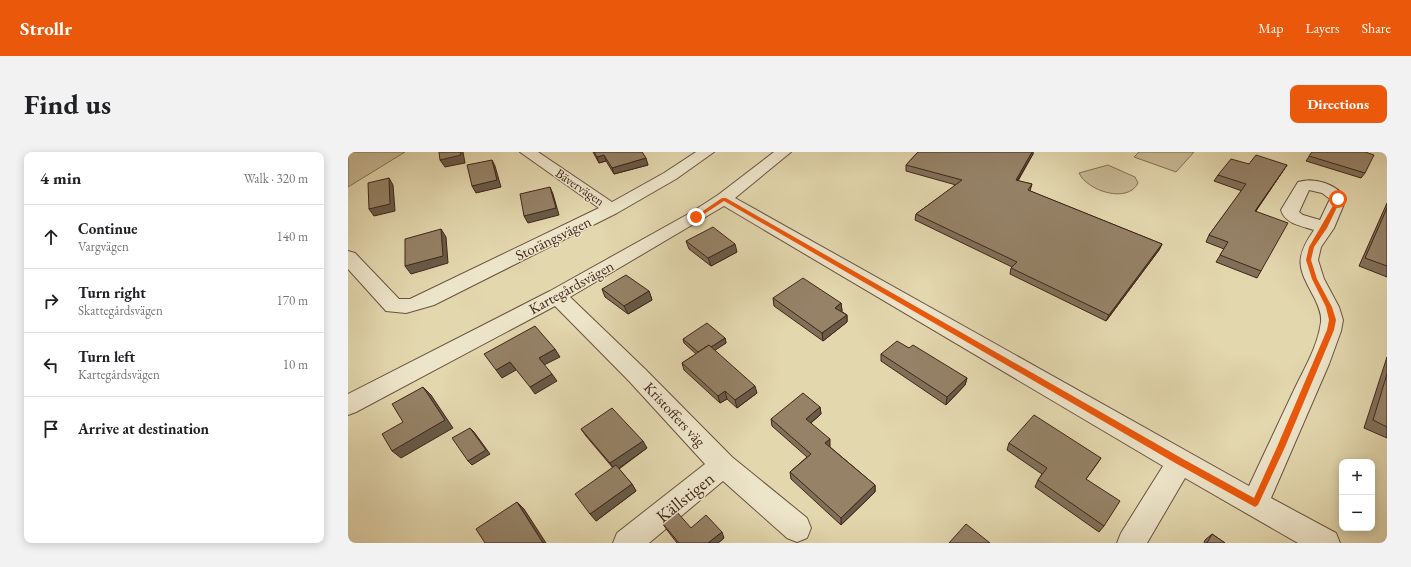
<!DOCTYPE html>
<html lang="en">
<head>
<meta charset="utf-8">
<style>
	:root { --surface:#fff; --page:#f2f2f2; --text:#202124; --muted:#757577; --line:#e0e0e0; --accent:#ea580c }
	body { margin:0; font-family:"EB Garamond",serif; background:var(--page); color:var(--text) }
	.controls { position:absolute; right:12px; bottom:12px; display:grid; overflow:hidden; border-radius:8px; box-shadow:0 2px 10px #0003 }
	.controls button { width:36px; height:36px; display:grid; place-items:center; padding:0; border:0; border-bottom:1px solid var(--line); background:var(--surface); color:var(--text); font:20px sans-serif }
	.stop { position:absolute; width:12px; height:12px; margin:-9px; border:3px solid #ea580c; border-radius:50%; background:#fff }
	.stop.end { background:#ea580c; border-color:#fff; box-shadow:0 1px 4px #0008 }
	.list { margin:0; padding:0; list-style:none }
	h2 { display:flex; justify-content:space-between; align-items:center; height:52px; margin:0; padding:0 16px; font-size:17px }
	h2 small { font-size:13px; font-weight:400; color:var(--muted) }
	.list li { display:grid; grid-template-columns:26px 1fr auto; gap:12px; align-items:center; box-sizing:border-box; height:64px; padding:0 16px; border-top:1px solid var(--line) }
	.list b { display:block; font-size:15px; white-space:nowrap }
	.list p { margin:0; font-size:13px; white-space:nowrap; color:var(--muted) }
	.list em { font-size:13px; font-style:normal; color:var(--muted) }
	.icon { flex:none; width:22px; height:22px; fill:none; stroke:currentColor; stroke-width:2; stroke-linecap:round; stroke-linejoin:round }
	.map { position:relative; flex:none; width:1039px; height:391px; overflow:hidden; border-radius:8px }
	header { display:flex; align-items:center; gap:24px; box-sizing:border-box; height:56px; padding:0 20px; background:var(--accent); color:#fff }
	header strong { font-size:19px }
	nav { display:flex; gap:22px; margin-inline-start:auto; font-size:14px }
	.intro { display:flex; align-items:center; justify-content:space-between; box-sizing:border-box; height:96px; padding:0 24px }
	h1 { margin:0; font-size:28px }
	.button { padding:10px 18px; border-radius:8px; background:var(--accent); color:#fff; font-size:14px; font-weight:700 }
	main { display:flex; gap:24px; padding:0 24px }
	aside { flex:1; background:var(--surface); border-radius:8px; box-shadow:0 2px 10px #0003 }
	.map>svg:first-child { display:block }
	.green { fill:#c7b995; stroke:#846f58 }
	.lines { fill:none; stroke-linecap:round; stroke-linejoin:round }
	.minor-casing { stroke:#6a523f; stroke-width:2 }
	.minor { fill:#ede5ca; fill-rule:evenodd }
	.wall { fill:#807059; stroke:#41251a }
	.shaded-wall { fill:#685b48; stroke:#41251a }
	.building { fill:#958267; stroke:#41251a }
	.route { fill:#ea580c }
	.labels { text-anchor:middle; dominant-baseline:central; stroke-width:3; stroke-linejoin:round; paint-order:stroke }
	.far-street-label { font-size:13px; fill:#41251a; stroke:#ede5ca }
	.street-label { font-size:15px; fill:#41251a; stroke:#ede5ca }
	.near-street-label { font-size:18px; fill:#41251a; stroke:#ede5ca }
</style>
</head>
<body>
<header>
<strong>Strollr</strong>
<nav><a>Map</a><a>Layers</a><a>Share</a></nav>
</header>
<div class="intro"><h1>Find us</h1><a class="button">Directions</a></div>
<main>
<aside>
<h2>4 min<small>Walk · 320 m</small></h2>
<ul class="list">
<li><svg class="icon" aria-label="ahead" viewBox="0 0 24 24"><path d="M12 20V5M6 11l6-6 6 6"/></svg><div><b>Continue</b><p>Vargvägen</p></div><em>140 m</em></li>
<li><svg class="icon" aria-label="right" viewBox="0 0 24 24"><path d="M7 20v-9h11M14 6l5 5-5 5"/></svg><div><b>Turn right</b><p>Skattegårdsvägen</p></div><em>170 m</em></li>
<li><svg class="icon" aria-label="left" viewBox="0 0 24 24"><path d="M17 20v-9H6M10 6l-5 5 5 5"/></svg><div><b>Turn left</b><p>Kartegårdsvägen</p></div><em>10 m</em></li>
<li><svg class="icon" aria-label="arrive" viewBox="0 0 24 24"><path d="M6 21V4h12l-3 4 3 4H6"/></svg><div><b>Arrive at destination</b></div></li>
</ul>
</aside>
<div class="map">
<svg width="1039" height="391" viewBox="0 0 1039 391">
	<rect width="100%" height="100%" fill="#e3d7ae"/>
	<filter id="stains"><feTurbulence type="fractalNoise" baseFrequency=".005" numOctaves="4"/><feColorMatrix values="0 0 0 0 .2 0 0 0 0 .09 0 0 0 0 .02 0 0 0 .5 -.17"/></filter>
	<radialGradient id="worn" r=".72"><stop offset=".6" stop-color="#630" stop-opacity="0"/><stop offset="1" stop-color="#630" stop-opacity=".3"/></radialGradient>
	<!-- green -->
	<path class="green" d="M0,0H57L0,35Z
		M791,0H846L828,20L786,5Z
		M760,13L787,25L790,31C780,52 739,39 731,21Z"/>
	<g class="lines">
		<defs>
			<path id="minor" d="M172,0H190L264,50L316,21L348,0H366L328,27L269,61L86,153L58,161L38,159L0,117V99L7,101L51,147H62L251,56Z
				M426,0H443L387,46L901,334C916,302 931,270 946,238C956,217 970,194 973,170C974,162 970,154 967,147C951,117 945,108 966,78C954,74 937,72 933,58L950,30C967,25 989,32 998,47L986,76L973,95L970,108L976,127L991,155L995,168L993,179L981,212L923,346L988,381L992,391H950L837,326L799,391H769L773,381L815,314L376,54L222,145L297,217L384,305L459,366L463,376L459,386L449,390L439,386L375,329L301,391H265L269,381L357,312L281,229L207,154L8,260L0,263V242L202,139L342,61L370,43ZM961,38L974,41L982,47L972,68L955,63L951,60Z"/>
		</defs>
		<!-- minor casing -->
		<use href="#minor" class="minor-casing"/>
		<!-- minor -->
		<use href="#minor" class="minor"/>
	</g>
	<!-- wall -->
	<path class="wall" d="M245,0H294L300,13L266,22L258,9L251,11Z
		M570,0H685V2L670,29L684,32L682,39L814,92L811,98L758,169L662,122L663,116L664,115L567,68L568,62L608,33L558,19V13Z
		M964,0L1017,21L1013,26L958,9Z
		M901,12L939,13L908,59L913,119L909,126L868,110L876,97L858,90L861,83L894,39L866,29L870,23Z
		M1039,51V125L1011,114Z
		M338,89L389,100L363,114L341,97Z
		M254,137L301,139L304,148L280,162L257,145Z
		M425,146L493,151L494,159H493L499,163V170L475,189L426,154Z
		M377,186L378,191L366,198L409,241L389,256L379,247L372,251L336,218L334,211L348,202L336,191L335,187Z
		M561,196L619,226L617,233L598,253L533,209V202Z
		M1039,205V286L1016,276Z
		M472,255L473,262L463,271L482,294V295L527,333V340L493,373L443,327L442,320L459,305L424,274L423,267Z
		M233,277L299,296L271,317L284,332L288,339L248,369L265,316L238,284Z
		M661,291L753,306L749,312L738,327L756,374L751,380L687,335L690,328L694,322L659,298Z
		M315,372L343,376L376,386L370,391H329L319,378Z
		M864,382L877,391H856L857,388Z"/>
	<!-- shaded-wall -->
	<path class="shaded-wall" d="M112,0H115L117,11L97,15L92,8Z
		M684,0H685V2L666,34L668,28Z
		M256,3L258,9L251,11L249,5Z
		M298,6L300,13L266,22L264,16Z
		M144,8L147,14L153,35L128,41L124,34Z
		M939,13L935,19L903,66L907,59Z
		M41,26L45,33L47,59L26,64L21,57Z
		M202,35L205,42L211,63L180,71L176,64Z
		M93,77L98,85L100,111L63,122L57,114Z
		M387,92L389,100L363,114L360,106Z
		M814,92L811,98L758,169L761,163Z
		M301,139L304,148L280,162L276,154Z
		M493,151L494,159L488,163L487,156Z
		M499,163V170L475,189L474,181Z
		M377,186L378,191L354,207L352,202Z
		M207,197L212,205L196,213L191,206Z
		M162,210L168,218L154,226L148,218Z
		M204,222L209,229L187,242L182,235Z
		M619,226L617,233L598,253L599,245Z
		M407,234L409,241L389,256L387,248Z
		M75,235L83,243L105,276L53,306L44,299Z
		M377,239L379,247L372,251L370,244Z
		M472,255L473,262L459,274L458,267Z
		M122,276L126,280L142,302L124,313L120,309Z
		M482,287V294L478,298L477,291Z
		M295,289L299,296L267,319L262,311Z
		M284,332L288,339L248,369L242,362Z
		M527,333V340L493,373V366Z
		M169,350L176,357L198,391H195Z
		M374,380L376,386L370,391H360Z"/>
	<!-- building -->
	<path class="building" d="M91,0H112L113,3L92,8Z
		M246,0H294L298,6L264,16L256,3L249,5Z
		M570,0H684L668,28L684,32L680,38L814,92L761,163L663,116L669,110L568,62L614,28L558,13Z
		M964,0H1017L1026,3L1017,21L961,4Z
		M908,3L939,13L907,59L940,71L913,119L872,103L880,90L861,83L898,32L870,23L883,7L901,12Z
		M144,8L149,28L124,34L119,13Z
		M41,26L42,52L21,57L20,31Z
		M202,35L208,56L176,64L172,42Z
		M1039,56V114L1017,106Z
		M365,75L387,92L360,106L338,89Z
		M93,77L95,104L57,114V87Z
		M278,123L301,139L276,154L254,137Z
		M455,126L493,151L487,156L499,163L474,181L425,146Z
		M359,171L377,186L363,195L361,193L350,200L335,187Z
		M187,174L207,197L191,206L204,222L182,235L162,210L148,218L136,202Z
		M549,189L561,196L565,193L619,226L599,245L533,202Z
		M361,193L407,234L387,248L377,239L370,244L334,211Z
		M1039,222V275L1025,268Z
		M75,235L97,268L44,299L34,282L55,270L44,252Z
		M455,241L472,255L458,267L482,287L477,291L527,333L493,366L442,320L463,302L423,267Z
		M264,256L295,289L262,311L233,277Z
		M686,263L753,306L738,327L772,349L756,374L690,328L699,316L661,291Z
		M122,276L138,298L120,309L104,286Z
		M268,313L284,332L242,362L227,342Z
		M169,350L195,391H137L128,377Z
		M329,360L343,376L358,363L374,380L360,391H331L315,372Z
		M618,372L642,391H601Z
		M864,382L877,391H859Z"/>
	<!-- route -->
	<path class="route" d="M990,45L993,47L979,76L966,95L963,108L969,127L984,155L988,168L986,178L937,295L910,353L907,355L829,312L376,49L350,66L346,65L374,46H378L835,307L906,346L929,295L979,178L981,168L978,155L964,127L958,108L961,95Z"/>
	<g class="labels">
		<!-- far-street labels -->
		<g class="far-street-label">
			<text transform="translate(232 35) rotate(34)">Bävervägen</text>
		</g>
		<!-- street labels -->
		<g class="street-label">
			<text transform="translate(205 86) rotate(-26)">Storängsvägen</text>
			<text transform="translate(223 135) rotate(-29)">Kartegårdsvägen</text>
			<text transform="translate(327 262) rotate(47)">Kristoffers väg</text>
		</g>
		<!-- near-street labels -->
		<g class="near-street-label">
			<text transform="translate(337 345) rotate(-39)">Källstigen</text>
		</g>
	</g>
	<rect width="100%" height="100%" filter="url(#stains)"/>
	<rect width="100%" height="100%" fill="url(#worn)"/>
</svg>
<div class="controls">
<button>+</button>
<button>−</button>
</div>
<div class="stop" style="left:990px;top:47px"></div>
<div class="stop end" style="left:348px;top:65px"></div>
</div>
</main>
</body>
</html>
